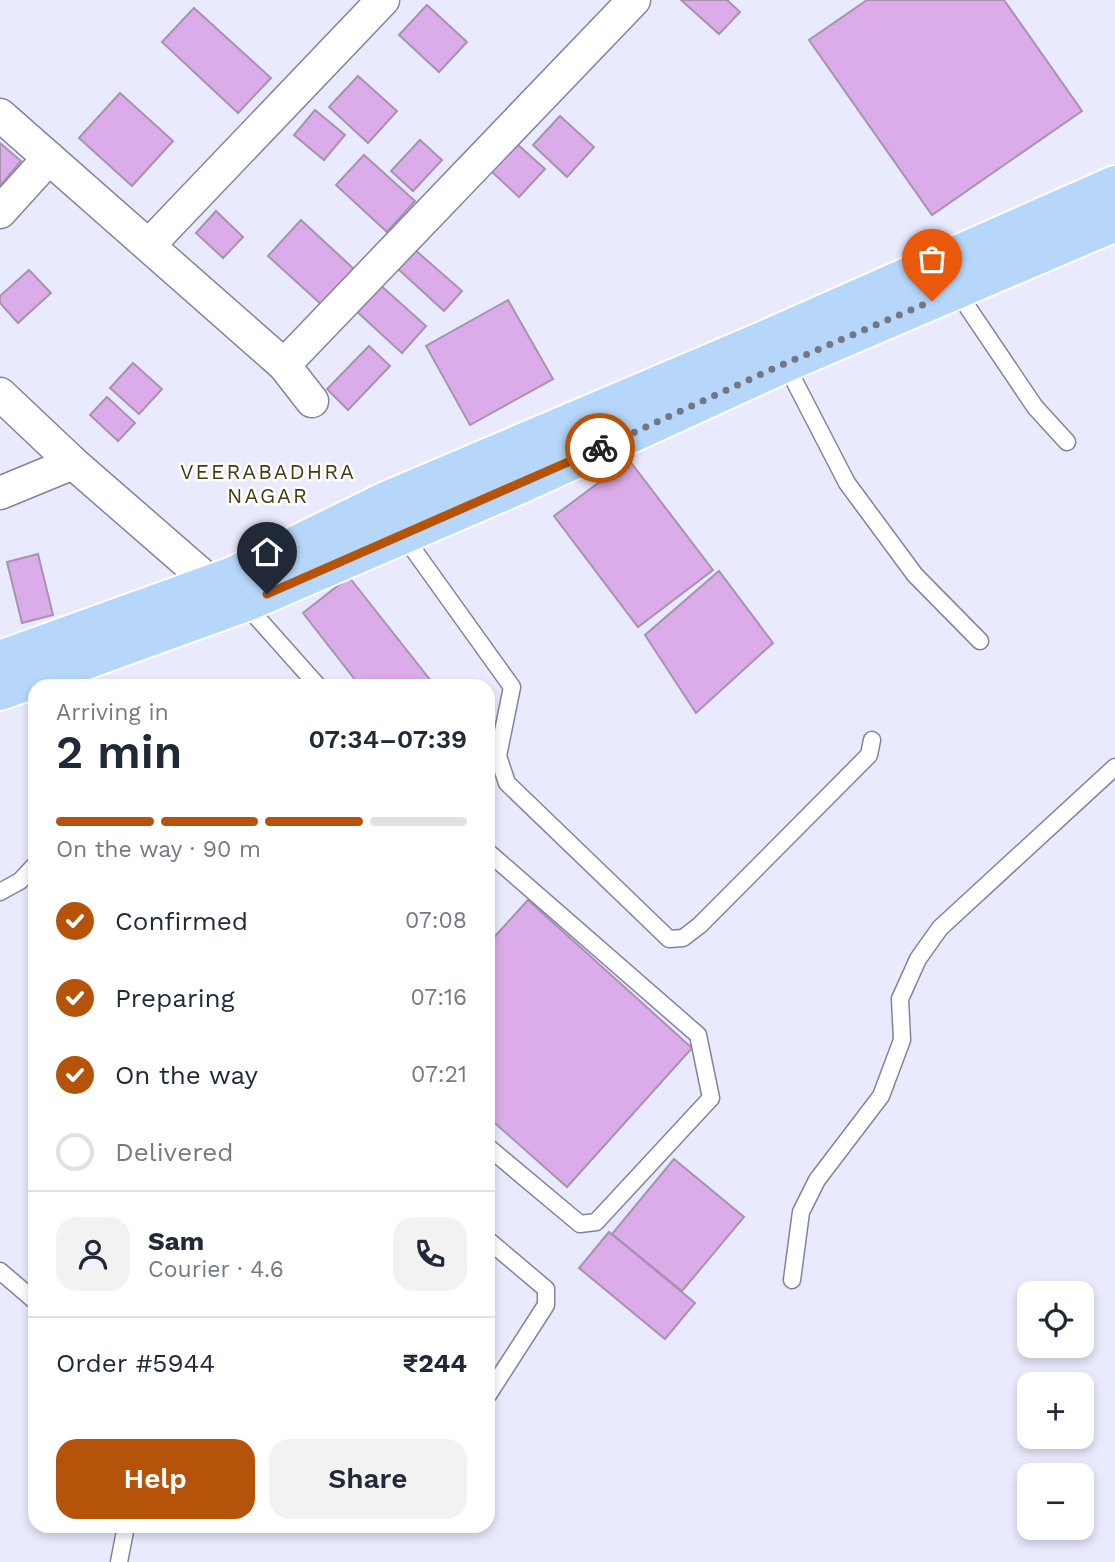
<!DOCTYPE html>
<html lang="en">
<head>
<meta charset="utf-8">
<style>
  :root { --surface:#fff; --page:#f2f2f3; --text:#1f2937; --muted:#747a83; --line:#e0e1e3; --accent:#b45309 }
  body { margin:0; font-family:"Work Sans",sans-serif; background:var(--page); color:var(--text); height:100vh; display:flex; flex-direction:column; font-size:26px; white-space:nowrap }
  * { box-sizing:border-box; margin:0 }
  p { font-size:23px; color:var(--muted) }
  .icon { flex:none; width:38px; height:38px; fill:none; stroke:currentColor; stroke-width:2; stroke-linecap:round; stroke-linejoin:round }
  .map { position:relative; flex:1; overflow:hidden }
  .drawer { position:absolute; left:28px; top:679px; width:467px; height:854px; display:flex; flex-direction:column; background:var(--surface); border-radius:21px; box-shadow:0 4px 10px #0003 }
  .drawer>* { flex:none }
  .controls { position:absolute; left:1017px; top:1281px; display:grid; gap:14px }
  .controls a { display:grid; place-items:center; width:77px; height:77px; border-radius:14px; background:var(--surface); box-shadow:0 4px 10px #0003; font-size:35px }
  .pin { position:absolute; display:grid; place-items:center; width:60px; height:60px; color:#fff; margin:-72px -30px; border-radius:50% 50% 50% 0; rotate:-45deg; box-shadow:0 0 7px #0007 }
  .pin .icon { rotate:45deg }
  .courier { position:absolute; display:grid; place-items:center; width:70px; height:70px; margin:-35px; border:5px solid #b45309; border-radius:50%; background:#fff; color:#222; box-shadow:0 2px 9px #0007 }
  .head em { font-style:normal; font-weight:600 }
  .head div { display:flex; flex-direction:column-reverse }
  .head { display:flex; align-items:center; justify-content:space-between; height:119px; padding:0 28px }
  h1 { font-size:46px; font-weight:600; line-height:52px }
  .bar { display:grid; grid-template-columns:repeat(4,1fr); gap:10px 7px; align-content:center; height:84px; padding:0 28px }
  .bar i { height:9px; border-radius:5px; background:var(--line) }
  .bar .selected { background:var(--accent) }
  .bar p { grid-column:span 4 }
  .line { display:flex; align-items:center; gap:18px; padding:0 28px; border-top:2px solid var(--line) }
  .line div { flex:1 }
  .round { display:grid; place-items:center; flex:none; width:74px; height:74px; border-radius:21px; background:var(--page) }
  ol { padding:0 28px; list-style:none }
  li { display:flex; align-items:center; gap:21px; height:77px }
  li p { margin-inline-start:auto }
  li .icon { padding:7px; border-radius:50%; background:var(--accent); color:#fff; stroke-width:4 }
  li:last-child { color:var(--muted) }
  li i { width:38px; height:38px; border:4px solid var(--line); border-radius:50% }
  .primary-button { display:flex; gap:14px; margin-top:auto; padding:14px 28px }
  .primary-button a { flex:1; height:80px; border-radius:21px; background:var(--accent); color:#fff; font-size:28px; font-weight:600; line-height:80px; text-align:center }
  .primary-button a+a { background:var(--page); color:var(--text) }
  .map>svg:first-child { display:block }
</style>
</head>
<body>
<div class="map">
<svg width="1115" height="1562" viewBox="0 0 1115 1562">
  <rect width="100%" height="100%" fill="#e9eafe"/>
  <g fill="#dbace9" stroke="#a793ae" stroke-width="2">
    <polygon points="681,0 727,0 740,12 719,34"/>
    <polygon points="867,0 1004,0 1082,111 932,215 809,40"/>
    <polygon points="427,5 467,42 439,72 399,35"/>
    <polygon points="194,8 271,78 238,113 162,42"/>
    <polygon points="358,76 397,111 368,143 329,107"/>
    <polygon points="120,93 173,141 132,186 79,138"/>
    <polygon points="315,110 345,135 324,160 294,135"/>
    <polygon points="560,116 594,147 567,177 533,145"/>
    <polygon points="420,140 442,160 413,191 391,171"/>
    <polygon points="0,143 21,161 0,186"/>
    <polygon points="516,143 545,169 519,197 491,171"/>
    <polygon points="364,155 415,201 387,232 336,185"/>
    <polygon points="216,211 243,237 223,258 196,233"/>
    <polygon points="301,220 355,270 322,305 268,256"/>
    <polygon points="414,249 462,291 444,311 397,268"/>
    <polygon points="29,270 51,293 18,323 0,303 0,296"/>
    <polygon points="378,283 426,326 402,353 354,309"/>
    <polygon points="508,300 553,379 470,425 426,346"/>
    <polygon points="369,346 390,366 348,410 327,389"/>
    <polygon points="133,363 162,389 139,414 110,388"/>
    <polygon points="107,397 135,423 118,441 90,415"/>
    <polygon points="629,460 713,570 638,627 554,516"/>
    <polygon points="38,554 53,615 22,623 7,562"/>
    <polygon points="719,571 773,643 696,713 645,635"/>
    <polygon points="349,577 435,686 360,686 303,613"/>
    <polygon points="528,900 692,1048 567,1187 488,1117 488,944"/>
    <polygon points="674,1159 744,1217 682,1291 612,1234"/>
    <polygon points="609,1232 695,1303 665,1339 579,1268"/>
  </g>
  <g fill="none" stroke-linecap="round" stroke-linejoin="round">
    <defs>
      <g id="service">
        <polyline points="956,290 1035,407 1067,442"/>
        <polyline points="785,363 847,483 915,575 980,641"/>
        <polyline points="403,535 512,687 498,756 507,783 669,939 683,938 700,925 869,755 872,740"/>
        <polyline points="245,604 318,686"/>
        <polyline points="488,852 698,1035 711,1098 596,1222 580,1224 488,1147"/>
        <polyline points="0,892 20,881 35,865"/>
        <polyline points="488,1240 546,1289 546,1305 488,1395"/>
        <polyline points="0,1271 35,1301"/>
        <polyline points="792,1280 801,1212 817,1180 881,1096 902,1040 900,999 918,959 940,928 1115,767"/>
        <polyline points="119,1562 126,1526"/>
      </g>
      <g id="minor">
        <polyline points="0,115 284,365 312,401"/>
        <polyline points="0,212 49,158"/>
        <polyline points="149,245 383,0"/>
        <polyline points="284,365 634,0"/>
        <polyline points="0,394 73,463 212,584 223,602"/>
        <polyline points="0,493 73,463"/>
      </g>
      <g id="primary">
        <polyline points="0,660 233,576 386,501 765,340 1115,185"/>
        <polyline points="0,691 244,603 523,483 785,363 1115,222"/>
      </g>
    </defs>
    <use href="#service" stroke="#8383a1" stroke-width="19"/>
    <use href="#minor" stroke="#8383a1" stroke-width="35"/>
    <use href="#primary" stroke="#fff" stroke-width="42"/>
    <use href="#service" stroke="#fff" stroke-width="16"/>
    <use href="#minor" stroke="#fff" stroke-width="32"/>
    <use href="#primary" stroke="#b6d7f9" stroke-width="38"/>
  </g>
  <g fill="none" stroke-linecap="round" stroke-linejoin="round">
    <polyline stroke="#757685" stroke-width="7" stroke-dasharray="0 12.6" points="600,448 777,367 932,301"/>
    <polyline stroke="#b45309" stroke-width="9" points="267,594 600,448"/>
  </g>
  <g text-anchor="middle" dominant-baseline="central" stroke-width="5" stroke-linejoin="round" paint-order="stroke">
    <g font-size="21" letter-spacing="2" fill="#463c12" stroke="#fff">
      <text x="268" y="471">VEERABADHRA<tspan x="268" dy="24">NAGAR</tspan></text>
    </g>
  </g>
</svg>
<div class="controls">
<a><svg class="icon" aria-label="locate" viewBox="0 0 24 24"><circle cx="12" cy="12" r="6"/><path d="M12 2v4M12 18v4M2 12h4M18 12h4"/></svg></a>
<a>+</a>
<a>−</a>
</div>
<div class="pin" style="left:932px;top:301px;background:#ea580c"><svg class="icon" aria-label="bag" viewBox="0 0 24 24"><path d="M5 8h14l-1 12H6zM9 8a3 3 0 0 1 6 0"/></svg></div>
<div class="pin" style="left:267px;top:594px;background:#1f2937"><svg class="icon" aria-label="home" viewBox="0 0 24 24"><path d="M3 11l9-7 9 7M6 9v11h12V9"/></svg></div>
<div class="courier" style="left:600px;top:448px"><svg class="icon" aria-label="bike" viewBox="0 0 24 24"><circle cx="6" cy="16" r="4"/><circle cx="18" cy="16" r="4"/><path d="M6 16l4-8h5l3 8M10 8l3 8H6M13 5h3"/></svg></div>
<section class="drawer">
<div class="head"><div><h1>2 min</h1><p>Arriving in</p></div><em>07:34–07:39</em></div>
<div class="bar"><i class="selected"></i><i class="selected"></i><i class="selected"></i><i></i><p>On the way · 90 m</p></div>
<ol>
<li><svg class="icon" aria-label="check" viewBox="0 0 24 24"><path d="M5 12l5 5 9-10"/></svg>Confirmed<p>07:08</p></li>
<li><svg class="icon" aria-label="check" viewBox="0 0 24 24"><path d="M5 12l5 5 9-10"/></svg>Preparing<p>07:16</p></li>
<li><svg class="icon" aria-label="check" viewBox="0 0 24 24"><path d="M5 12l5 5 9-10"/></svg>On the way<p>07:21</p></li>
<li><i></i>Delivered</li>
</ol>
<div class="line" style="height:126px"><a class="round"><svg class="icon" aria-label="person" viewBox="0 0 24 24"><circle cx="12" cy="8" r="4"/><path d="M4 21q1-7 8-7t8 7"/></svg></a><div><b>Sam</b><p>Courier · 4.6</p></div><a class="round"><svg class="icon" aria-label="phone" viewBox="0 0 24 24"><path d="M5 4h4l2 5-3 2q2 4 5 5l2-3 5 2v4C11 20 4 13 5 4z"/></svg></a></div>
<div class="line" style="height:91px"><div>Order #5944</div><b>₹244</b></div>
<div class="primary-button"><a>Help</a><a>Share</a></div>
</section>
</div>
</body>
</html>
